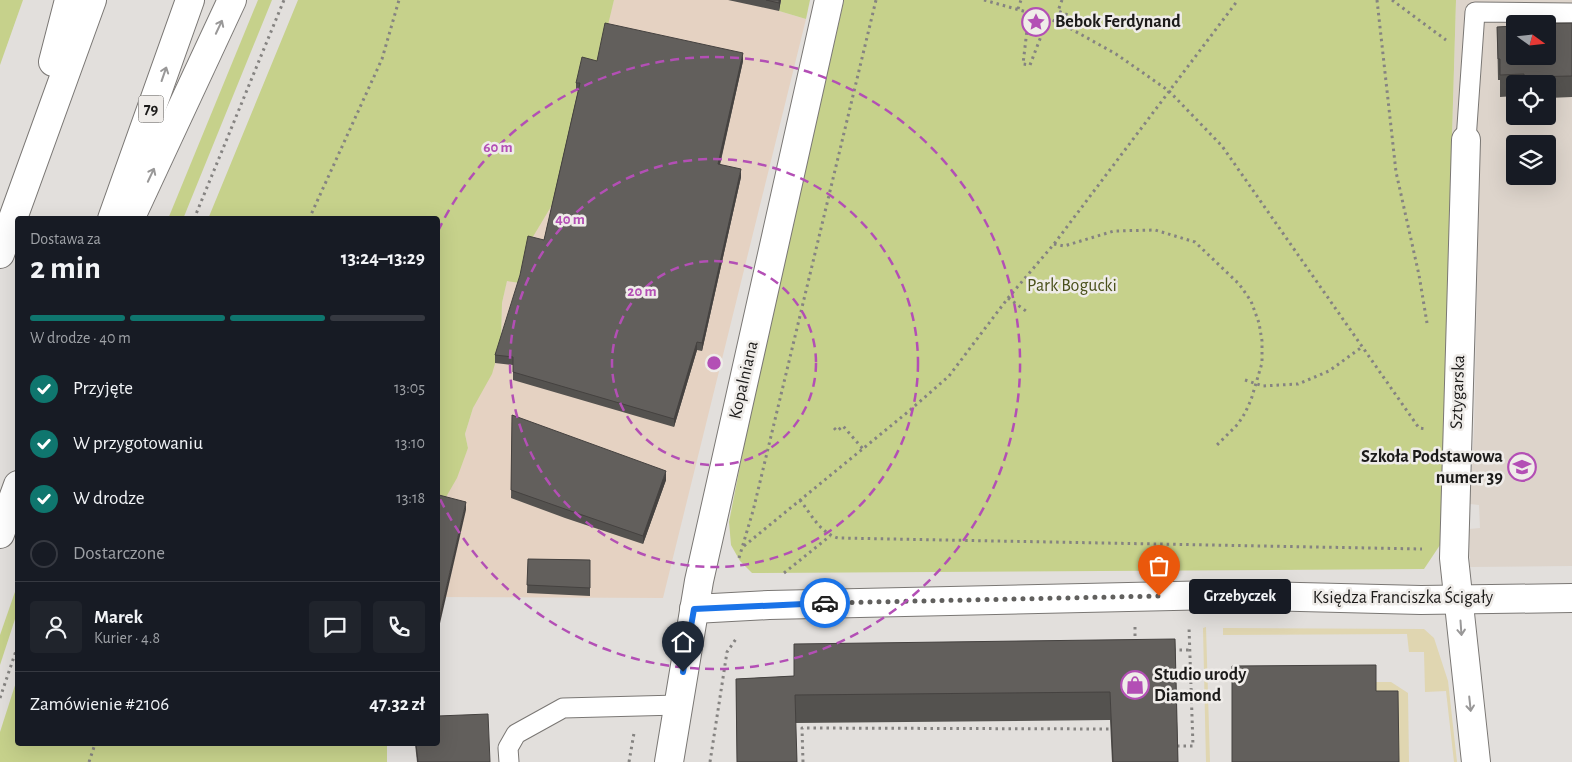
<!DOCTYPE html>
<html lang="pl">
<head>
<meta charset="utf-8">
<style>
  :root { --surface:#171b24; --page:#20242c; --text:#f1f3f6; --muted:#9ea1a6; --line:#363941; --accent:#0f766e }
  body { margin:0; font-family:"Alegreya Sans",sans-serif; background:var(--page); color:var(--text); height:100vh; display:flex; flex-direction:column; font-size:19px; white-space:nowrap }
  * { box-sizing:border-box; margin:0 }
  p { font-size:16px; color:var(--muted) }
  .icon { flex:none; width:28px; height:28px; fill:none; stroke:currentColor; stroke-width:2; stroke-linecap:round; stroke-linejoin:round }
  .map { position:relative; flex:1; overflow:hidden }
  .sheet { position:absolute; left:15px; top:216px; width:425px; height:530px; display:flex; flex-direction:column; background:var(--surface); border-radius:5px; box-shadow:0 5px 20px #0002 }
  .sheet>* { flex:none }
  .needle { width:32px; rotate:105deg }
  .controls { position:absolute; left:1506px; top:15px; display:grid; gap:10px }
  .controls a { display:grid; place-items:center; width:50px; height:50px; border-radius:5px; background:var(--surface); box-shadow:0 5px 20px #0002; font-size:25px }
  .pin { position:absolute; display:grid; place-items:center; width:42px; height:42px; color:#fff; margin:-51px -21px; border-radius:50% 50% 50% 0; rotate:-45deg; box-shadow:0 0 5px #0007 }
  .pin .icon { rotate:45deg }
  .courier { position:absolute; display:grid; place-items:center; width:50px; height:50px; margin:-25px; border:4px solid #1a73e8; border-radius:50%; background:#fff; color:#222; box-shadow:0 1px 6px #0007 }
  .bubble { position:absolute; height:35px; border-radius:5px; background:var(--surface); box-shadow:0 5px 20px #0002; font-size:16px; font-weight:700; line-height:35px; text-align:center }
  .overview em { font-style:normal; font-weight:700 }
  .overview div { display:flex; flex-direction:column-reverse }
  .overview { display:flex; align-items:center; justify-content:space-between; height:85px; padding:0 15px }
  h1 { font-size:32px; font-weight:700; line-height:38px }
  .bar { display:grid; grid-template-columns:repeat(4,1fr); gap:8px 5px; align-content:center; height:60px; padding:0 15px }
  .bar i { height:6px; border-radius:4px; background:var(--line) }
  .bar .selected { background:var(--accent) }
  .bar p { grid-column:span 4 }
  .line { display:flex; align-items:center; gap:12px; padding:0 15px; border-top:1px solid var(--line) }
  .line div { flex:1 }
  .round { display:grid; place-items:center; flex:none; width:52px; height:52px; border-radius:5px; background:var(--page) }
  ol { padding:0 15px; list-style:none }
  li { display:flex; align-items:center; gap:15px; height:55px }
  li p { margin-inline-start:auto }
  li .icon { padding:5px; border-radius:50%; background:var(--accent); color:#fff; stroke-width:4 }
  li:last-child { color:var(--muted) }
  li i { width:28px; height:28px; border:2px solid var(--line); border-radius:50% }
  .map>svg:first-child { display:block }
</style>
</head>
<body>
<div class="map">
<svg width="1572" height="762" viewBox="0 0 1572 762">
  <rect width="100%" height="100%" fill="#e2dfdc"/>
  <path fill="#ddd4cb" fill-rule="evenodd" d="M 1456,0 L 1572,0 L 1572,566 L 1470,567 L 1469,529 L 1480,528 L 1479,505 L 1470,504 L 1474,429 L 1480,141 L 1452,140 ZM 1515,24 L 1548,24 L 1548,56 L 1515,56 ZM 1515,84 L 1548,84 L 1548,116 L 1515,116 ZM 1515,144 L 1548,144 L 1548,176 L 1515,176 Z"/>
  <polygon fill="#e5d2c2" points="614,0 781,0 779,11 806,19 663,598 438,597 438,511 468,448 465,434 473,408 501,343 502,303 507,280 519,283 528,245 576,91 582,65 605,31"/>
  <g fill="#c6d18b">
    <polygon points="0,0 23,0 0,65"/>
    <polygon points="258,0 272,0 183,219 168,219"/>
    <polygon points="298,0 614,0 599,62 582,66 569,138 555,200 528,245 520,283 507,281 502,303 501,343 492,374 473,408 465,434 468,448 457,478 438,511 438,219 208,219"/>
    <polygon points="781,0 810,0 806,19 779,11"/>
    <polygon points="844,0 1456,0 1440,545 1424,569 752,573 740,561 731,545 729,522 751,410"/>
    <polygon points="17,586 17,613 0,665 0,635"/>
    <polygon points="17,679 18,744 387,744 387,762 0,762 0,732"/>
  </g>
  <g fill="#e0d6b1">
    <polygon points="1206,627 1210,762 1206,762 1203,628"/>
    <polygon points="1223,628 1424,629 1434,638 1448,681 1457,762 1454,762 1446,691 1425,692 1424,652 1409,652 1407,634 1223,635"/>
    <polygon points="1375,682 1391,682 1408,693 1409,762 1399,762 1376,718"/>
  </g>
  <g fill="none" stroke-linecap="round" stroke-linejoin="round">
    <defs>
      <g id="service">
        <polyline points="1466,140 1475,12 1572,13"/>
        <polyline points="509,762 508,748 516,734 563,708 678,705"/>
      </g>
      <g id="minor">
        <polyline points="1466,140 1454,558 1476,762"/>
        <polyline points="694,609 769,605 1218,595 1421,600 1572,598"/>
        <polyline points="669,762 699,581 829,0"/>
      </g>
      <g id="primary">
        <polyline points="53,62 69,0"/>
        <polyline points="112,219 190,0"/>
        <polyline points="130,219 232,0"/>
        <polyline points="0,254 92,0"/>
        <polyline points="0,534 18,485"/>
      </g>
    </defs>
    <use href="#service" stroke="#7a7774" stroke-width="21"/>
    <use href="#minor" stroke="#7a7774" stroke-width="30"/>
    <use href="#primary" stroke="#7a7774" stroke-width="30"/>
    <g stroke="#858381" stroke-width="3" stroke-dasharray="2.5 4" stroke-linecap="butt">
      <polyline points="984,0 1048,18 1064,25 1116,54 1169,91 1222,146 1419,428 1426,429"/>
      <polyline points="1062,0 1058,11 1068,15 1064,25"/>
      <polyline points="1377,0 1396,172 1419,275 1427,323"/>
      <polyline points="1392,0 1446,40"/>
      <polyline points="1018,9 1021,0"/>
      <polyline points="1029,13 1023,64 1030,65 1048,18"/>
      <polyline points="194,219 284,0"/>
      <polyline points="309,219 382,59 399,0"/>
      <polyline points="1054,244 1064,246 1114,231 1155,230 1195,242 1239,284 1251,301 1259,323 1262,341 1262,363 1251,400 1245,413 1238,424 1215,447"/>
      <polyline points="1008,298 1026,311"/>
      <polyline points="1245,380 1263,386 1298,384 1329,371 1362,347"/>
      <polyline points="834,428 837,431 843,426 863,449"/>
      <path d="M 800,500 C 811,514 820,533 838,538 L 1422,549"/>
      <polyline points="744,546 909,411 949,376 1008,298 1054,244 1238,0"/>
      <polyline points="739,558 753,511 876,0"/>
      <polyline points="784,573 830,536"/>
      <polyline points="1135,627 1135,643"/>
      <polyline points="1173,650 1190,650"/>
      <polyline points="0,698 18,645"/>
      <polyline points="1177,746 1193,746 1189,627"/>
      <polyline points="89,762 95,744"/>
      <polyline points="629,762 634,733"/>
      <polyline points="710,762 727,652 736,639"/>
      <polyline points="803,762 802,728 1111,729"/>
    </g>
    <use href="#service" stroke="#fff" stroke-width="19"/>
    <use href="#minor" stroke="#fff" stroke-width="28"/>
    <use href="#primary" stroke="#fff" stroke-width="28"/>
  </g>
  <g fill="#54524f">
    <polygon points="728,0 781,0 779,11"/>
    <polygon points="1572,23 1572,97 1548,98 1548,84 1515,84 1515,96 1500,97 1500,80 1498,80 1497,27"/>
    <polygon points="597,61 743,61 720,165 741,177 702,351 697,350 674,427 513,380 513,365 495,363 495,355 544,240 578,91 576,91 576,83"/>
    <polygon points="512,415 666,480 643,544 565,518 511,498"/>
    <polygon points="528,559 590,560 590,596 527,593"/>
    <polygon points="1175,639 1178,762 1112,762 1110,720 795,723 797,762 737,762 736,679 794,676"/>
    <polygon points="415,744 438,744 490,762 417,762"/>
  </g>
  <g fill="#454240">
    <polygon points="779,0 781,0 779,11"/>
    <polygon points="743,53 743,61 718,172 718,164"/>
    <polygon points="741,169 741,177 702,351 702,343"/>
    <polygon points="697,342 697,350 674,427 674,419"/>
    <polygon points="666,471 666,480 643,544 643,536"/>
    <polygon points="466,502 466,510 438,632 438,624"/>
  </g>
  <g fill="#625f5c" stroke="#454240">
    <polygon points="766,0 779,0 779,3"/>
    <polygon points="605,23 743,53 718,164 741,169 702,343 697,342 674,419 513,372 513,357 495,355 520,275 528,236 544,240 580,83 576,83 582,57 597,61"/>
    <polygon points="1572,23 1572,76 1524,77 1524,74 1500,75 1500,59 1498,59 1497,27 1515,26 1515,56 1548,56 1548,24 1530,24"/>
    <polygon points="512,415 666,471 643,536 565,509 511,490"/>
    <polygon points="439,495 466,502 438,624 438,503"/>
    <polygon points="528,559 590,560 590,588 527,585"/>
    <polygon points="1175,639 1178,762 1113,762 1110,692 795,695 797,762 737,762 736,679 794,676 794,644"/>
    <polygon points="1376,665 1376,691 1398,691 1399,762 1232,762 1232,666"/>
    <polygon points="488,714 490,762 418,762 416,744 438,744 438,716"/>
  </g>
  <defs><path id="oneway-shaft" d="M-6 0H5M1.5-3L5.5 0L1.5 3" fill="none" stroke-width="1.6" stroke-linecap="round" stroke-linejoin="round" transform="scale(1.25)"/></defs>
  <g stroke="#999898">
    <use href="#oneway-shaft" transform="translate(219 27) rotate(-65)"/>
    <use href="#oneway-shaft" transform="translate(164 74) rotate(-71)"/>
    <use href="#oneway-shaft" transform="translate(151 175) rotate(-65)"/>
    <use href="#oneway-shaft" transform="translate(1461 628) rotate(86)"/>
    <use href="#oneway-shaft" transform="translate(1470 704) rotate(84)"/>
  </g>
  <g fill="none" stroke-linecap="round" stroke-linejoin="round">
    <polyline stroke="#61605e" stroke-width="5" stroke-dasharray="0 9" points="825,603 1159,596"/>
    <polyline stroke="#1a73e8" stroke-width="6" points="683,672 694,609 825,603"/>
  </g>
  <g fill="none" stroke="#b34fb5" stroke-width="2.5" stroke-dasharray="9 6">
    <circle cx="714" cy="363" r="102"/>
    <circle cx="714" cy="363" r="204"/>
    <path d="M438 231A306 306 0 1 1 438 495"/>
  </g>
  <defs>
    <symbol id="sight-ring" viewBox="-11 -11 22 22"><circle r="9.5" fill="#efece9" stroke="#b34fb5" stroke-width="1.5"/><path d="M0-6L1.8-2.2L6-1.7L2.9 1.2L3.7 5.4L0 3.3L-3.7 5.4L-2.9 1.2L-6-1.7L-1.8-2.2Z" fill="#b34fb5"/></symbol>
    <symbol id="school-ring" viewBox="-11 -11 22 22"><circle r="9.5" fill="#efece9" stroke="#b34fb5" stroke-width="1.5"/><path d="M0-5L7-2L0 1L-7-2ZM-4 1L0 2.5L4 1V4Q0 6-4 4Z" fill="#b34fb5"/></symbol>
    <symbol id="shop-ring" viewBox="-11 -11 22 22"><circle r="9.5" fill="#efece9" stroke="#b34fb5" stroke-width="1.5"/><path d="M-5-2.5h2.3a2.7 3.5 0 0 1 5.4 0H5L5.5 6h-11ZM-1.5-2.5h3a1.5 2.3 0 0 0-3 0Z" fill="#b34fb5"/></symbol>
  </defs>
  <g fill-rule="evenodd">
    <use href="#sight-ring" x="1020" y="6" width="32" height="32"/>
    <use href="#school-ring" x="1506" y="451" width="32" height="32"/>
    <use href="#shop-ring" x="1119" y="669" width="32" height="32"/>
  </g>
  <g text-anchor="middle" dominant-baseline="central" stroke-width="5" stroke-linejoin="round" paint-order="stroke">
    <rect fill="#efece9" stroke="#5b5a58" stroke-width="1" x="138.5" y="95.5" width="25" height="27" rx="4"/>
    <g font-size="16" font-weight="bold" fill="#1c1b1a">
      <text x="151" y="109">79</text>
    </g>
    <g font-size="18" font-weight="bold" fill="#1c1b1a" stroke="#efece9" text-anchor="start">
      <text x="1055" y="22">Bebok Ferdynand</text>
      <text x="1503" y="457" text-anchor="end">Szkoła Podstawowa<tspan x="1503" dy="21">numer 39</tspan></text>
      <text x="1154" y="675">Studio urody<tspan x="1154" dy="21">Diamond</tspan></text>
    </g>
    <g font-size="18" fill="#4a511b" stroke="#efece9">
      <text x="1072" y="286">Park Bogucki</text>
    </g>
    <g font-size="18" fill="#1c1b1a" stroke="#efece9">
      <text transform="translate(744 380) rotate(-77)">Kopalniana</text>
      <text transform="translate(1458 392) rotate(-88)">Sztygarska</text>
      <text x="1403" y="598">Księdza Franciszka Ścigały</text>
    </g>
  </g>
  <circle cx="714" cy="363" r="8" fill="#b34fb5" stroke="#efece9" stroke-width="2.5"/>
  <g font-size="15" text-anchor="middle" font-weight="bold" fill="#b34fb5" stroke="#efece9" stroke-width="5" stroke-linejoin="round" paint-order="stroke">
    <text x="498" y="152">60 m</text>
    <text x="570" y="224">40 m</text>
    <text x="642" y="296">20 m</text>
  </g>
</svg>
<div class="controls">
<a><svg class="needle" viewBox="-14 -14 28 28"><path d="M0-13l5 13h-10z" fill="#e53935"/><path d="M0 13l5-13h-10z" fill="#9ea1a6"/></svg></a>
<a><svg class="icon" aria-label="locate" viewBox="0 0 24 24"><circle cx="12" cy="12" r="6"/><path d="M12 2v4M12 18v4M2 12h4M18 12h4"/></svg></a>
<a><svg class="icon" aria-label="layers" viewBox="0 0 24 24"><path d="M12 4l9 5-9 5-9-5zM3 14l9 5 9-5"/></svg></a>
</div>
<div class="pin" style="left:1159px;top:596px;background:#ea580c"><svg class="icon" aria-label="bag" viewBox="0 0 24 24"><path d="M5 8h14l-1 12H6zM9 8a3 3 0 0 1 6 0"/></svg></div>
<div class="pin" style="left:683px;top:672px;background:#1f2937"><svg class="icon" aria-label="home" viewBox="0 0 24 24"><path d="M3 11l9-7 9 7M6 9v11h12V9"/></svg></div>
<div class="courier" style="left:825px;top:603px"><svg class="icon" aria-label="car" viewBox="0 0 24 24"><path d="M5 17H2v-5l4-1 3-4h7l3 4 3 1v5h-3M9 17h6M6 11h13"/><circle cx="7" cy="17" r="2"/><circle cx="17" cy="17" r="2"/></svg></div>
<div class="bubble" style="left:1189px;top:579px;width:102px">Grzebyczek</div>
<section class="sheet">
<div class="overview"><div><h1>2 min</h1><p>Dostawa za</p></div><em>13:24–13:29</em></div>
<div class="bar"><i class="selected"></i><i class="selected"></i><i class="selected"></i><i></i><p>W drodze · 40 m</p></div>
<ol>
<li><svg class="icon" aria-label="check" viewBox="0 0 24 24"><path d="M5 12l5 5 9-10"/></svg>Przyjęte<p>13:05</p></li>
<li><svg class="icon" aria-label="check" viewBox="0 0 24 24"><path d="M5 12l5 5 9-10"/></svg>W przygotowaniu<p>13:10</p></li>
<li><svg class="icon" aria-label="check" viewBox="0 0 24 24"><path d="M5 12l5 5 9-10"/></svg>W drodze<p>13:18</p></li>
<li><i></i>Dostarczone</li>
</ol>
<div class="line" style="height:90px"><a class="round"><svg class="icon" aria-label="person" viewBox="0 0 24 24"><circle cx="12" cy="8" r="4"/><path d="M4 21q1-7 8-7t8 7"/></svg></a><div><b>Marek</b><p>Kurier · 4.8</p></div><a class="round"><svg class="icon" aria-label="chat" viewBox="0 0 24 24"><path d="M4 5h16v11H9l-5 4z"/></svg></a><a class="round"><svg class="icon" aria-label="phone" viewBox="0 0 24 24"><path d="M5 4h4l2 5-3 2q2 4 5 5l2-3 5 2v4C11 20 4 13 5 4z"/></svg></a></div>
<div class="line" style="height:65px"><div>Zamówienie #2106</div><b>47.32 zł</b></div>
</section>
</div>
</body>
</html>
